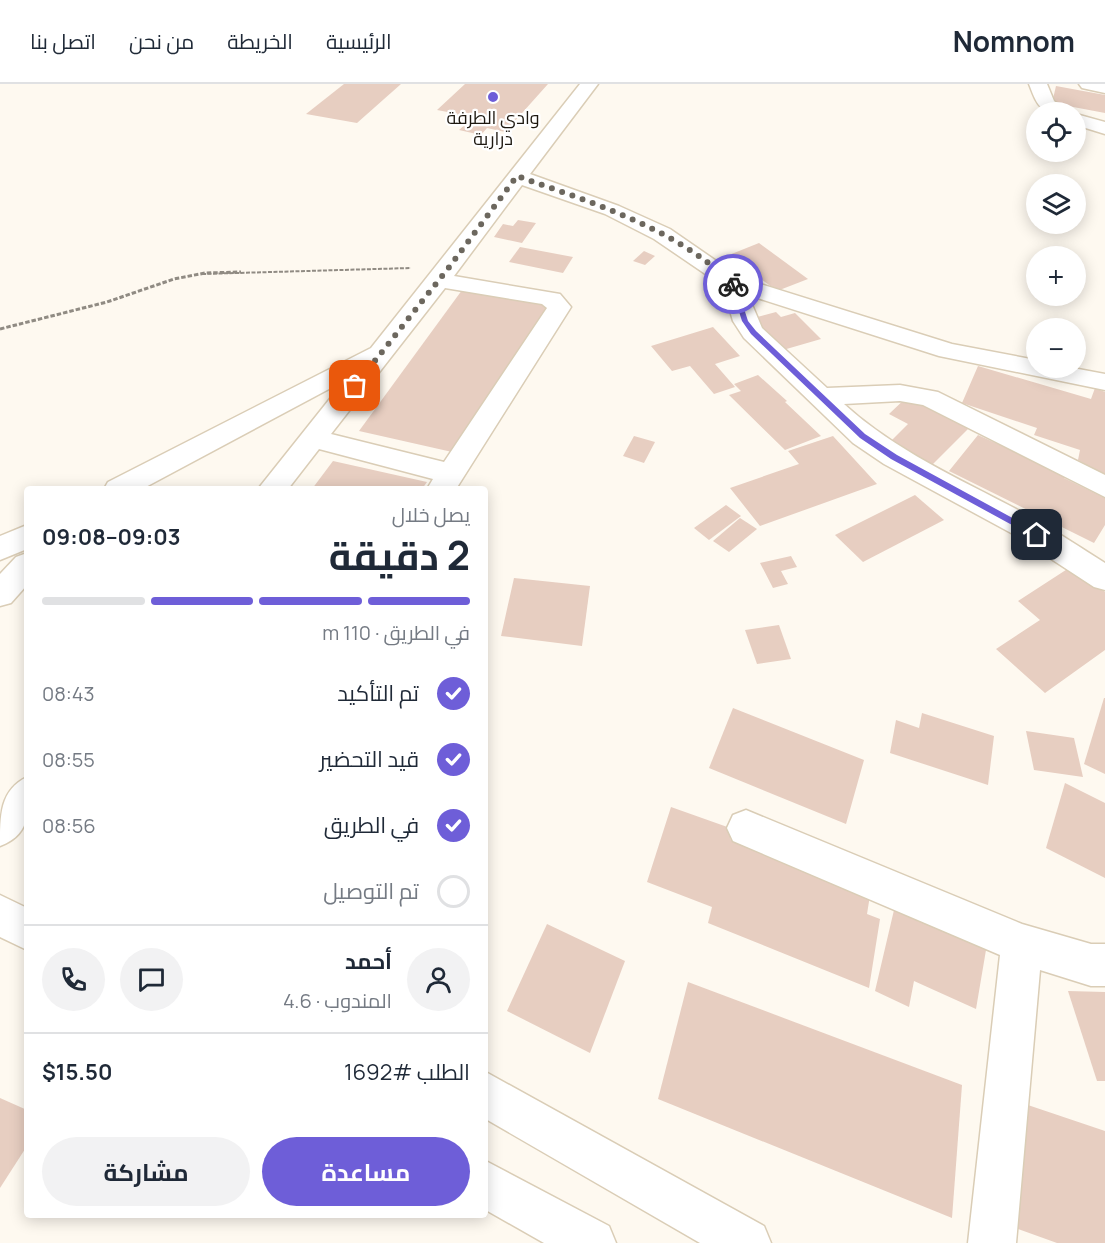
<!DOCTYPE html>
<html lang="ar">
<head>
<meta charset="utf-8">
<style>
  :root { --surface:#fff; --page:#f2f2f3; --text:#1f2937; --muted:#747a83; --line:#e0e1e3; --accent:#6e5ed8 }
  body { margin:0; font-family:Manrope,Cairo,sans-serif; background:var(--page); color:var(--text); direction:rtl; height:100vh; display:flex; flex-direction:column; font-size:22px; white-space:nowrap }
  * { box-sizing:border-box; margin:0 }
  p { font-size:20px; color:var(--muted) }
  .icon { flex:none; width:33px; height:33px; fill:none; stroke:currentColor; stroke-width:2; stroke-linecap:round; stroke-linejoin:round }
  .map { position:relative; flex:1; overflow:hidden; direction:ltr }
  .details { position:absolute; left:24px; top:402px; width:464px; height:732px; display:flex; flex-direction:column; background:var(--surface); border-radius:6px; box-shadow:0 3px 15px #0003; direction:rtl }
  .details>* { flex:none }
  .controls { position:absolute; left:1026px; top:18px; display:grid; gap:12px }
  .controls a { display:grid; place-items:center; width:60px; height:60px; border-radius:50%; background:var(--surface); box-shadow:0 3px 15px #0003; font-size:30px }
  .pin { position:absolute; display:grid; place-items:center; width:51px; height:51px; color:#fff; margin:-26px; border-radius:12px; box-shadow:0 3px 9px #0006 }
  .courier { position:absolute; display:grid; place-items:center; width:60px; height:60px; margin:-30px; border:4px solid #6e5ed8; border-radius:50%; background:#fff; color:#222; box-shadow:0 2px 8px #0007 }
  .overview em { font-style:normal; font-weight:700 }
  .overview div { display:flex; flex-direction:column-reverse }
  .overview { display:flex; align-items:center; justify-content:space-between; height:102px; padding:0 18px }
  h1 { font-size:39px; font-weight:700; line-height:45px }
  .bar { display:grid; grid-template-columns:repeat(4,1fr); gap:9px 6px; align-content:center; height:72px; padding:0 18px }
  .bar i { height:8px; border-radius:4px; background:var(--line) }
  .bar .current { background:var(--accent) }
  .bar p { grid-column:span 4 }
  .line { display:flex; align-items:center; gap:15px; padding:0 18px; border-top:2px solid var(--line) }
  .line div { flex:1 }
  .round { display:grid; place-items:center; flex:none; width:63px; height:63px; border-radius:32px; background:var(--page) }
  ol { padding:0 18px; list-style:none }
  li { display:flex; align-items:center; gap:18px; height:66px }
  li p { margin-inline-start:auto }
  li .icon { padding:6px; border-radius:50%; background:var(--accent); color:#fff; stroke-width:4 }
  li:last-child { color:var(--muted) }
  li i { width:33px; height:33px; border:3px solid var(--line); border-radius:50% }
  .button { display:flex; gap:12px; margin-top:auto; padding:12px 18px }
  .button a { flex:1; height:69px; border-radius:36px; background:var(--accent); color:#fff; font-size:24px; font-weight:700; line-height:69px; text-align:center }
  .button a+a { background:var(--page); color:var(--text) }
  header { display:flex; align-items:center; gap:36px; box-sizing:border-box; height:84px; padding:0 30px; background:var(--surface); border-bottom:2px solid var(--line) }
  header strong { font-size:28px }
  nav { display:flex; gap:33px; margin-inline-start:auto; font-size:21px }
  .map>svg:first-child { display:block }
</style>
</head>
<body>
<header>
<strong>Nomnom</strong>
<nav><a>الرئيسية</a><a>الخريطة</a><a>من نحن</a><a>اتصل بنا</a></nav>
</header>
<div class="map">
<svg width="1105" height="1159" viewBox="0 0 1105 1159">
  <rect width="100%" height="100%" fill="#fef9f0"/>
  <g fill="#e7cec1">
    <polygon points="344,0 401,0 357,39 306,30"/>
    <polygon points="465,0 548,0 505,48 487,44 481,51 459,46 467,39 452,35 458,30 437,26"/>
    <polygon points="1056,2 1105,11 1105,29 1052,19"/>
    <polygon points="518,136 536,139 522,159 494,153 503,140 513,142"/>
    <polygon points="759,159 808,195 777,207 729,171"/>
    <polygon points="520,163 573,173 563,189 509,178"/>
    <polygon points="644,167 655,172 645,181 633,177"/>
    <polygon points="465,202 551,219 461,370 359,347"/>
    <polygon points="776,228 781,233 795,229 821,255 783,266 753,234"/>
    <polygon points="713,243 740,272 715,280 735,303 714,310 690,282 672,287 651,262"/>
    <polygon points="978,282 1091,315 1095,304 1105,308 1105,391 1078,376 1080,366 1034,351 1037,344 962,319"/>
    <polygon points="758,291 787,317 785,318 821,352 785,366 729,311 741,307 734,300"/>
    <polygon points="908,312 969,344 930,383 888,360 908,340 889,330"/>
    <polygon points="978,351 1066,391 1064,394 1105,414 1105,441 1094,459 949,387"/>
    <polygon points="634,352 655,358 644,379 623,372"/>
    <polygon points="833,352 877,400 760,442 730,404 799,380 788,367"/>
    <polygon points="333,377 427,398 422,405 312,405"/>
    <polygon points="915,411 944,436 863,478 835,451"/>
    <polygon points="726,421 741,432 709,456 694,444"/>
    <polygon points="740,434 757,445 729,468 713,457"/>
    <polygon points="791,472 797,483 781,487 788,500 773,504 760,479"/>
    <polygon points="1072,482 1105,508 1105,566 1045,609 996,565 1040,536 1018,517"/>
    <polygon points="514,494 590,502 582,562 501,552"/>
    <polygon points="779,541 791,575 757,580 745,546"/>
    <polygon points="1104,614 1105,614 1105,690 1084,680"/>
    <polygon points="733,624 864,676 846,740 709,684"/>
    <polygon points="922,629 994,652 988,701 890,669 896,636 919,644"/>
    <polygon points="1026,647 1074,654 1083,693 1034,686"/>
    <polygon points="1065,699 1105,719 1105,794 1046,764"/>
    <polygon points="671,723 733,745 730,755 871,805 867,830 880,835 869,904 708,839 712,823 647,798"/>
    <polygon points="894,826 986,866 976,925 914,897 909,923 875,907"/>
    <polygon points="547,840 625,877 590,969 507,927"/>
    <polygon points="688,898 962,1001 952,1134 658,1015"/>
    <polygon points="1068,907 1105,908 1105,997 1097,997"/>
    <polygon points="0,1014 27,1026 27,1062 0,1104"/>
    <polygon points="1016,1017 1105,1047 1105,1159 1057,1159 1015,1144"/>
  </g>
  <g fill="none" stroke-linecap="round" stroke-linejoin="round">
    <defs>
      <g id="minor">
        <path d="M 580,0 L 598,0 L 530,90 L 619,122 L 670,145 L 741,194 L 952,260 L 1036,276 L 1036,284 L 1073,284 L 1105,290 L 1105,306 L 939,272 L 748,211 L 762,244 L 827,304 L 900,301 L 938,308 L 1105,391 L 1105,413 L 923,321 L 900,317 L 844,320 C 899,370 967,398 1031,433 C 1056,447 1081,464 1105,479 L 1105,506 L 1094,503 L 1013,450 L 884,380 L 853,359 L 744,254 L 733,237 L 723,202 L 654,155 L 605,130 L 522,101 L 454,192 L 560,210 L 571,223 L 456,405 L 427,405 L 433,395 L 319,365 L 288,405 L 258,405 L 344,297 L 142,405 L 104,405 L 108,398 L 371,264 ZM 445,204 L 542,220 L 547,224 L 444,378 L 331,350 Z"/>
        <path d="M 1029,0 L 1047,0 L 1054,17 L 1068,28 C 1040,28 1039,26 1029,0 Z"/>
        <polygon points="1079,0 1105,0 1105,9 1082,4"/>
        <polygon points="1076,30 1105,38 1105,50 1076,41"/>
        <polygon points="27,441 27,465 0,476 0,452"/>
        <polygon points="27,469 27,501 11,519 0,522 0,490 16,473"/>
        <path d="M 27,693 C 27,724 34,749 0,762 C 0,731 0,706 27,693 Z"/>
        <polygon points="746,726 1022,840 1091,860 1105,860 1105,902 1091,902 1040,886 1016,1159 968,1159 1000,871 733,757 727,744 733,731"/>
        <polygon points="0,811 27,824 27,866 0,853"/>
        <polygon points="484,987 764,1142 771,1159 700,1159 484,1034"/>
        <polygon points="484,1076 609,1142 616,1159 544,1159 484,1125"/>
      </g>
    </defs>
    <use href="#minor" stroke="#dacdb6" stroke-width="3"/>
    <polyline stroke="#908b83" stroke-width="2" stroke-dasharray="4 1.5" stroke-linecap="butt" points="202,190 411,184"/>
    <polyline stroke="#908b83" stroke-width="3" stroke-dasharray="4.5 2" stroke-linecap="butt" points="0,245 107,218 174,195 205,189 241,188"/>
    <use href="#minor" fill="#fff" fill-rule="evenodd"/>
  </g>
  <polygon fill="#6e5ed8" points="733,198 736,200 748,237 756,247 865,350 897,371 1040,449 1040,453 1034,453 891,375 860,354 751,250 742,237 730,200"/>
  <g fill="none" stroke-linecap="round" stroke-linejoin="round">
    <path stroke="#6c675e" stroke-width="6" stroke-dasharray="0 10.8" d="M 355,302 L 450,182 L 517,92 C 592,119 674,143 733,200"/>
  </g>
  <circle fill="#6e5ed8" stroke="#fff" stroke-width="2" cx="493" cy="13" r="6"/>
  <g text-anchor="middle" dominant-baseline="central" stroke-width="4.5" stroke-linejoin="round" paint-order="stroke">
    <g font-size="18" fill="#1d1810" stroke="#fff">
      <text x="493" y="33">وادي الطرفة<tspan x="493" dy="21">درارية</tspan></text>
    </g>
  </g>
</svg>
<div class="controls">
<a><svg class="icon" aria-label="locate" viewBox="0 0 24 24"><circle cx="12" cy="12" r="6"/><path d="M12 2v4M12 18v4M2 12h4M18 12h4"/></svg></a>
<a><svg class="icon" aria-label="layers" viewBox="0 0 24 24"><path d="M12 4l9 5-9 5-9-5zM3 14l9 5 9-5"/></svg></a>
<a>+</a>
<a>−</a>
</div>
<div class="pin" style="left:355px;top:302px;background:#ea580c"><svg class="icon" aria-label="bag" viewBox="0 0 24 24"><path d="M5 8h14l-1 12H6zM9 8a3 3 0 0 1 6 0"/></svg></div>
<div class="pin" style="left:1037px;top:451px;background:#1f2937"><svg class="icon" aria-label="home" viewBox="0 0 24 24"><path d="M3 11l9-7 9 7M6 9v11h12V9"/></svg></div>
<div class="courier" style="left:733px;top:200px"><svg class="icon" aria-label="bike" viewBox="0 0 24 24"><circle cx="6" cy="16" r="4"/><circle cx="18" cy="16" r="4"/><path d="M6 16l4-8h5l3 8M10 8l3 8H6M13 5h3"/></svg></div>
<section class="details">
<div class="overview"><div><h1>2 دقيقة</h1><p>يصل خلال</p></div><em>09:03–09:08</em></div>
<div class="bar"><i class="current"></i><i class="current"></i><i class="current"></i><i></i><p>في الطريق · 110 m</p></div>
<ol>
<li><svg class="icon" aria-label="check" viewBox="0 0 24 24"><path d="M5 12l5 5 9-10"/></svg>تم التأكيد<p>08:43</p></li>
<li><svg class="icon" aria-label="check" viewBox="0 0 24 24"><path d="M5 12l5 5 9-10"/></svg>قيد التحضير<p>08:55</p></li>
<li><svg class="icon" aria-label="check" viewBox="0 0 24 24"><path d="M5 12l5 5 9-10"/></svg>في الطريق<p>08:56</p></li>
<li><i></i>تم التوصيل</li>
</ol>
<div class="line" style="height:108px"><a class="round"><svg class="icon" aria-label="person" viewBox="0 0 24 24"><circle cx="12" cy="8" r="4"/><path d="M4 21q1-7 8-7t8 7"/></svg></a><div><b>أحمد</b><p>المندوب · 4.6</p></div><a class="round"><svg class="icon" aria-label="chat" viewBox="0 0 24 24"><path d="M4 5h16v11H9l-5 4z"/></svg></a><a class="round"><svg class="icon" aria-label="phone" viewBox="0 0 24 24"><path d="M5 4h4l2 5-3 2q2 4 5 5l2-3 5 2v4C11 20 4 13 5 4z"/></svg></a></div>
<div class="line" style="height:78px"><div>الطلب #1692</div><b>$15.50</b></div>
<div class="button"><a>مساعدة</a><a>مشاركة</a></div>
</section>
</div>
</body>
</html>
